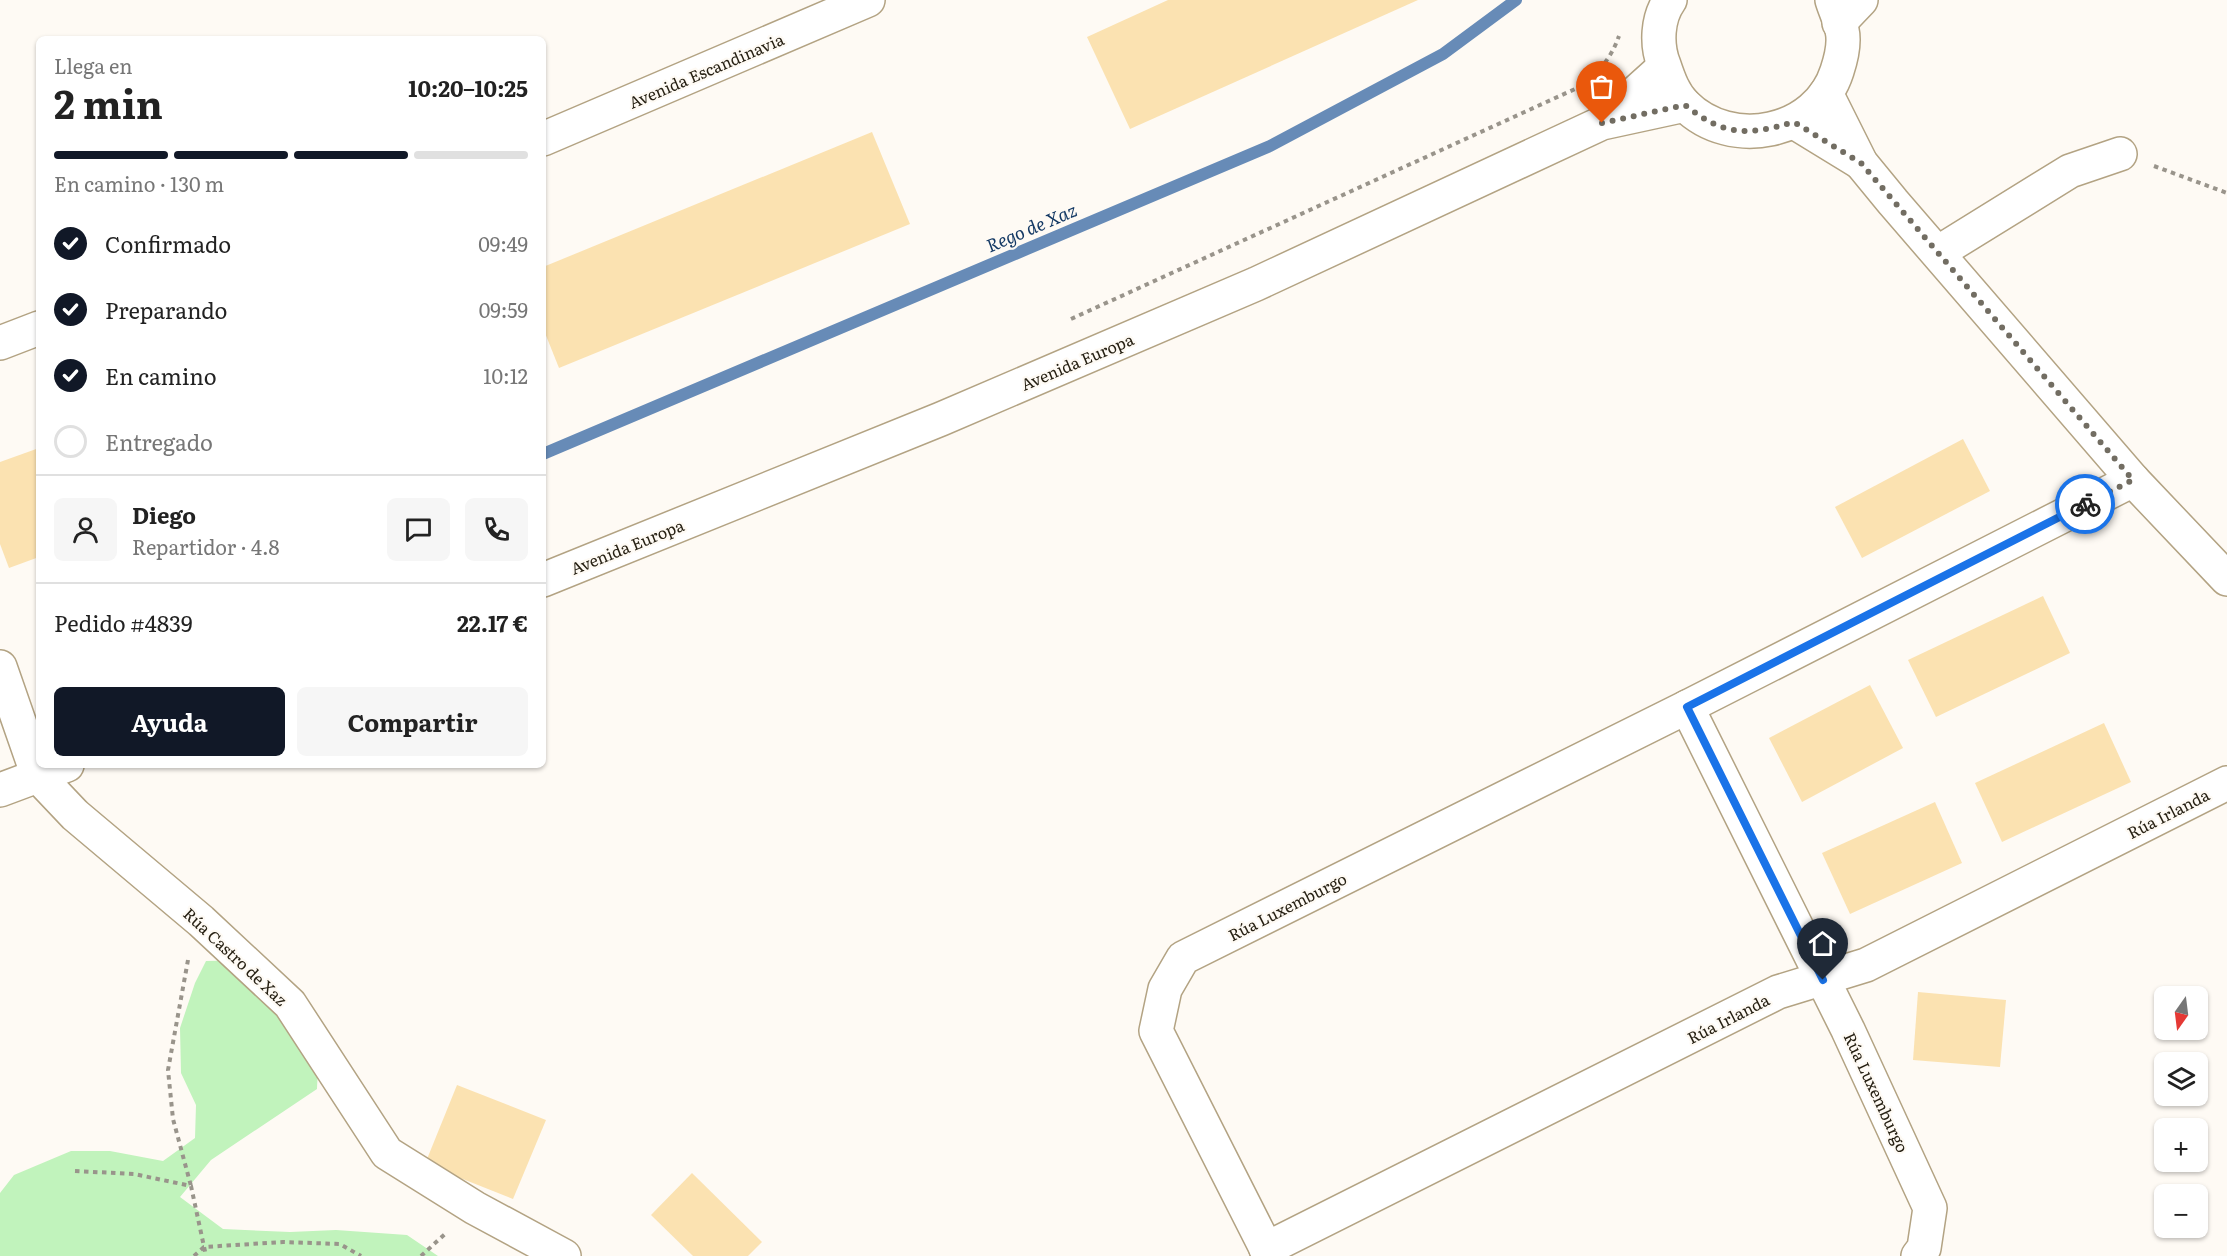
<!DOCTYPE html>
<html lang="es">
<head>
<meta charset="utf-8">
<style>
  :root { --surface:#fff; --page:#f6f6f6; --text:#222; --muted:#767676; --line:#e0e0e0; --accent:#111827 }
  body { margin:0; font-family:Literata,serif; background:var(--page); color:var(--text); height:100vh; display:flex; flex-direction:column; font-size:22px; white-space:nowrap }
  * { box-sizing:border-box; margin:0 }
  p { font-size:20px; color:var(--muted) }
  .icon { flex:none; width:33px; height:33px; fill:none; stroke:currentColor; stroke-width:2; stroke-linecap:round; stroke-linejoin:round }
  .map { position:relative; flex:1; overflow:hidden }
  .side { position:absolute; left:36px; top:36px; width:510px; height:732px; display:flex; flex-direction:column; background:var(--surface); border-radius:9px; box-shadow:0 2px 4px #0004 }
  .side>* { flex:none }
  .needle { width:39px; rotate:194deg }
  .buttons { position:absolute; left:2154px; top:986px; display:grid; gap:12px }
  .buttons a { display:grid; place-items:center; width:54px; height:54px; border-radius:9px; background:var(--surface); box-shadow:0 2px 4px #0004; font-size:30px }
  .pin { position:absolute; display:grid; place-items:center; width:51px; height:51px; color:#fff; margin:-62px -26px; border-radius:50% 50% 50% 0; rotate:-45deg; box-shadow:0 0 6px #0007 }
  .pin .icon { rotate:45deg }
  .courier { position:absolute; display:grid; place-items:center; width:60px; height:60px; margin:-30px; border:4px solid #1a73e8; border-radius:50%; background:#fff; color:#222; box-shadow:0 2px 8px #0007 }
  .headline em { font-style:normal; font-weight:700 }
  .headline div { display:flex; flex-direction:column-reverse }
  .headline { display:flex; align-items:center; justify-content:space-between; height:102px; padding:0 18px }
  h1 { font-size:39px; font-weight:700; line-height:45px }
  .bar { display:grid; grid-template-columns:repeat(4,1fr); gap:9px 6px; align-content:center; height:72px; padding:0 18px }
  .bar i { height:8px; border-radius:4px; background:var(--line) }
  .bar .current { background:var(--accent) }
  .bar p { grid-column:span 4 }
  .line { display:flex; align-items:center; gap:15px; padding:0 18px; border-top:2px solid var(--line) }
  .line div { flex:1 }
  .round { display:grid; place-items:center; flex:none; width:63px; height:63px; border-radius:9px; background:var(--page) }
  ol { padding:0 18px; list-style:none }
  li { display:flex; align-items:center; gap:18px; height:66px }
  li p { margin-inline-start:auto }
  li .icon { padding:6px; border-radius:50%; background:var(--accent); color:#fff; stroke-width:4 }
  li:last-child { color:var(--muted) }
  li i { width:33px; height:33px; border:3px solid var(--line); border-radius:50% }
  .action { display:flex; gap:12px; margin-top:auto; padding:12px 18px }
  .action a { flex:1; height:69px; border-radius:9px; background:var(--accent); color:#fff; font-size:24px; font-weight:700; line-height:69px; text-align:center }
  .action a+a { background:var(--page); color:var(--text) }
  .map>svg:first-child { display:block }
</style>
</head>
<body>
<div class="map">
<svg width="2227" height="1256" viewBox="0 0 2227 1256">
  <rect width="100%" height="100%" fill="#fefaf4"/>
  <path fill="#c1f3bc" d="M 254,960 C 274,971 304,987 314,1010 C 320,1023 318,1072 317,1089 L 211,1160 L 180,1197 L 223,1229 L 290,1232 L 336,1230 L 407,1235 L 438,1256 L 0,1256 L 0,1193 L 14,1175 L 71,1151 L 110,1151 L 163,1161 L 195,1138 L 196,1105 L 181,1073 L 180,1028 L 195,983 L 206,961 Z"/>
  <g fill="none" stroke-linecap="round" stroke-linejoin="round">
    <polyline stroke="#678bb7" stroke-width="12" points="543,454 1270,146 1443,54 1516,0"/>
  </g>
  <g fill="#fbe2b1">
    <polygon points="1168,0 1418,0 1130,129 1087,37"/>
    <polygon points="872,132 910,224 559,368 543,328 543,267"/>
    <polygon points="1963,439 1990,491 1862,558 1835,507"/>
    <polygon points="39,448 39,557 9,568 0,544 0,462"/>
    <polygon points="2043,596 2070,653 1936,717 1908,660"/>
    <polygon points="1870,685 1903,748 1802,802 1769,738"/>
    <polygon points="2104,723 2131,782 2002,842 1975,783"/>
    <polygon points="1935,802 1962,863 1850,914 1822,853"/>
    <polygon points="1918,992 2006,1000 2000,1067 1913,1060"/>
    <polygon points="457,1085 546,1120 513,1199 425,1164"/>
    <polygon points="692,1173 762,1242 748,1256 693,1256 651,1215"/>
  </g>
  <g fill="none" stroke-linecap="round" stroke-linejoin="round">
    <defs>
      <g id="minor">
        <path d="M 1670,0 C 1657,18 1656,45 1664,65 C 1669,80 1674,94 1685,105 C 1731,151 1817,134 1837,71 C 1841,59 1845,43 1842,30 C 1840,20 1835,10 1832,0"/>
        <polyline points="1839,23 1861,0"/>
        <polyline points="1826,93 1861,163 1893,202 2133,480 2227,579"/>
        <polyline points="1604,121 1664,67"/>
        <polyline points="1794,122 1861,163"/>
        <polyline points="543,139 868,0"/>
        <polyline points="1939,252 2070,171 2120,154"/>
        <polyline points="0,343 39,328"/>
        <polyline points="543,580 941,419 1256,284 1602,123 1685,105"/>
        <polyline points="0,667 38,776 75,815 201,921 290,1004 387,1153 475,1208 564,1256"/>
        <polyline points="1687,707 1848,1030 1930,1208 1924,1248 1918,1256"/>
        <polyline points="0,790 67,765"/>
        <polyline points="1266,1249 1778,992 1866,965 2227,783"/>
        <polyline points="1270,1256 1156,1031 1165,989 1183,958 1687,707 2133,480"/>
      </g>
    </defs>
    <use href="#minor" stroke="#b3a383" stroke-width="36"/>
    <g stroke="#99948b" stroke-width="4" stroke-dasharray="4.5 4.5" stroke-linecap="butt">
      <polyline points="2154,166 2227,193"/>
      <path d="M 1071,319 L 1575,89 C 1597,74 1610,61 1619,36"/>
      <polyline points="188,960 168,1070 173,1119 191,1186"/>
      <polyline points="75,1171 134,1174 191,1186 206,1256"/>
      <polyline points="194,1256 204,1247 283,1242 340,1244 361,1256"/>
      <polyline points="421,1256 445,1234"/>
    </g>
    <use href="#minor" stroke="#fff" stroke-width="33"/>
  </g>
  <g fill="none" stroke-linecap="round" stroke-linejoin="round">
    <path stroke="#726d62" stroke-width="6" stroke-dasharray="0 10.8" d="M 1602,123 L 1685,105 C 1723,136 1748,136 1794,122 L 1861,163 L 2133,480 L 2085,504"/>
    <polyline stroke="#1a73e8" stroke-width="8" points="1823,980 1687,707 2085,504"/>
  </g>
  <g text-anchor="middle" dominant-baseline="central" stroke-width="4.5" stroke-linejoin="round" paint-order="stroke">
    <g font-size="16" fill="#272114" stroke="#fefaf4">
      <text transform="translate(706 70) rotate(-23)">Avenida Escandinavia</text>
      <text transform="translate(1077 361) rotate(-23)">Avenida Europa</text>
      <text transform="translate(627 546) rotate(-22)">Avenida Europa</text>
      <text transform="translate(2168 813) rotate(-27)">Rúa Irlanda</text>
      <text transform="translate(1287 906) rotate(-27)">Rúa Luxemburgo</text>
      <text transform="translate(236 956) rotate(43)">Rúa Castro de Xaz</text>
      <text transform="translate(1728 1018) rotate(-27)">Rúa Irlanda</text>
      <text transform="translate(1877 1092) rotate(65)">Rúa Luxemburgo</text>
    </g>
    <g font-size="18" font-style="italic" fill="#143964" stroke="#fefaf4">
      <text transform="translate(1031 227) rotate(-23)">Rego de Xaz</text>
    </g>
  </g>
</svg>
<div class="buttons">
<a><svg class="needle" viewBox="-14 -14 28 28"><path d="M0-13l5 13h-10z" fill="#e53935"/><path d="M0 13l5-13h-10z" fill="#767676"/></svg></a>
<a><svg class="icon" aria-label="layers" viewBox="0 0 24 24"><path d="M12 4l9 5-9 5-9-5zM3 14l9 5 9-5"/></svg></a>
<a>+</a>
<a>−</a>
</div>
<div class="pin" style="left:1602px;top:123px;background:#ea580c"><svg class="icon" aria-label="bag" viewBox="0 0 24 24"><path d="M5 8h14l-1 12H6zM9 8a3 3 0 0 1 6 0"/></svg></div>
<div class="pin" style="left:1823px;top:980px;background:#1f2937"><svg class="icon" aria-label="home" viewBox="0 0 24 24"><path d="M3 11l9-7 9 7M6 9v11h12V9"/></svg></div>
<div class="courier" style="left:2085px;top:504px"><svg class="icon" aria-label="bike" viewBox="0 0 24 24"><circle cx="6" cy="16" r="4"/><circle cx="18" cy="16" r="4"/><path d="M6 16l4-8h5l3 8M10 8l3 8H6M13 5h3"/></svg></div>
<section class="side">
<div class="headline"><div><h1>2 min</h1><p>Llega en</p></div><em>10:20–10:25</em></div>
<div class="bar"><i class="current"></i><i class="current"></i><i class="current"></i><i></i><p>En camino · 130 m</p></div>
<ol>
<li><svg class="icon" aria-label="check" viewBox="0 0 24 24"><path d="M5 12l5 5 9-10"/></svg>Confirmado<p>09:49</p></li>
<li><svg class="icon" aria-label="check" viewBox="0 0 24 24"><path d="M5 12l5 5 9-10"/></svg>Preparando<p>09:59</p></li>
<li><svg class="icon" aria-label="check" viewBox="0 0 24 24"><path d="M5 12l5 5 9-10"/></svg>En camino<p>10:12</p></li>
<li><i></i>Entregado</li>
</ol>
<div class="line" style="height:108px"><a class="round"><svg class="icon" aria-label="person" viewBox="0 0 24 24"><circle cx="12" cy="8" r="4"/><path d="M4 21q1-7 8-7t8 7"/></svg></a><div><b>Diego</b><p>Repartidor · 4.8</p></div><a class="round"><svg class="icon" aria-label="chat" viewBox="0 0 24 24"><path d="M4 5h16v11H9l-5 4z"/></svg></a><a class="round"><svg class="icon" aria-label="phone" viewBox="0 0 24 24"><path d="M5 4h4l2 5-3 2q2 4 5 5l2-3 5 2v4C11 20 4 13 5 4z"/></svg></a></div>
<div class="line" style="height:78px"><div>Pedido #4839</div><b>22.17 €</b></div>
<div class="action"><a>Ayuda</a><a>Compartir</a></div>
</section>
</div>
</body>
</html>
